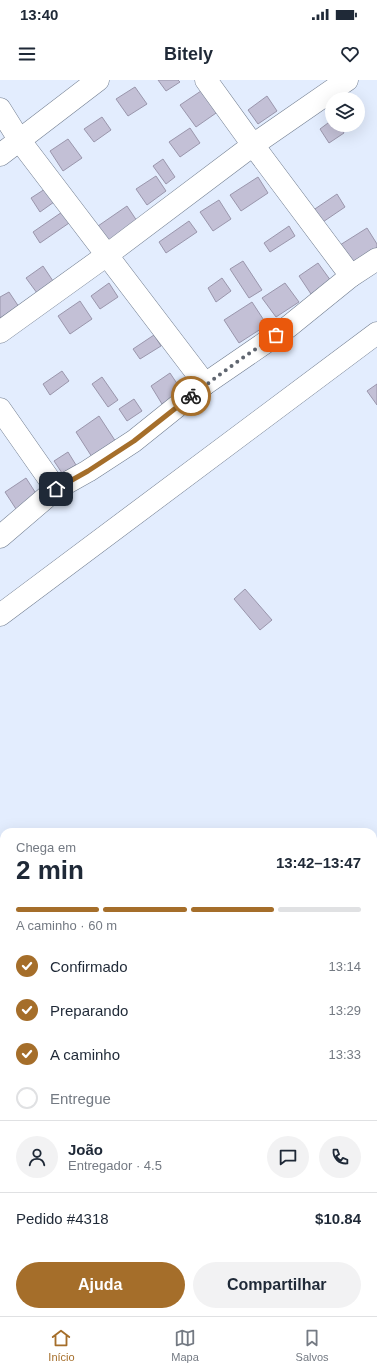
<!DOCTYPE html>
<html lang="pt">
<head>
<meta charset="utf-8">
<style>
  :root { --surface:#fff; --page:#f2f2f3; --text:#1f2937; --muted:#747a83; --line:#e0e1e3; --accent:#a56e2a }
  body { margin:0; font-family:Helvetica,sans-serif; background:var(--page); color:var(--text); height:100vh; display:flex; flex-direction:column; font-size:15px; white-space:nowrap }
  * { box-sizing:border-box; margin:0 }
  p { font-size:13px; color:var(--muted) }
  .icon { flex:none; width:22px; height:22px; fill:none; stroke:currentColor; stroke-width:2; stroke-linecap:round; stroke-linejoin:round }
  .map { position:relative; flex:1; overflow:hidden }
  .panel { position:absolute; left:0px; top:748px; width:377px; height:488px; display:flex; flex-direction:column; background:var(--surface); border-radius:12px 12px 0 0; box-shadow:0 4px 16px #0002 }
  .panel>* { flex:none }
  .fabs { position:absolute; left:325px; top:12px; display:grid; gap:8px }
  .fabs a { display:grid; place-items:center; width:40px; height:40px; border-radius:50%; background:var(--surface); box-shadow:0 4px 16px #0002; font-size:20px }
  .pin { position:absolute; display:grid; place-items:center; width:34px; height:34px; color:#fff; margin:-17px; border-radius:8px; box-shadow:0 2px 6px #0006 }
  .courier { position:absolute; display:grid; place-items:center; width:40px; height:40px; margin:-20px; border:3px solid #a56e2a; border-radius:50%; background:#fff; color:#222; box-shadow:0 1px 5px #0007 }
  .head em { font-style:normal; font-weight:800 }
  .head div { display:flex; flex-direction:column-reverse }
  .head { display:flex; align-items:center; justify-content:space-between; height:68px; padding:0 16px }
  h1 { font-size:26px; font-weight:800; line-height:30px }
  .bar { display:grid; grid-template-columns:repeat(4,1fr); gap:6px 4px; align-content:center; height:48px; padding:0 16px }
  .bar i { height:5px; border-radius:3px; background:var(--line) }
  .bar .current { background:var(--accent) }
  .bar p { grid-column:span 4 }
  .line { display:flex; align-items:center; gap:10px; padding:0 16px; border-top:1px solid var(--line) }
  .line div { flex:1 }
  .round { display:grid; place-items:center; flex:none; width:42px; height:42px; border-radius:21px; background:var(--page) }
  ol { padding:0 16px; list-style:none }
  li { display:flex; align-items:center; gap:12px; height:44px }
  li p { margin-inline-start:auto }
  li .icon { padding:4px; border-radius:50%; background:var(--accent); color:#fff; stroke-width:4 }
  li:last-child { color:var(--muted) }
  li i { width:22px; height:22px; border:2px solid var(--line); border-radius:50% }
  .action { display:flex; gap:8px; margin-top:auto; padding:8px 16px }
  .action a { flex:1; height:46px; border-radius:24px; background:var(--accent); color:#fff; font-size:16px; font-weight:800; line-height:46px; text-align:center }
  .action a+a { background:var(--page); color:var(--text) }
  .status { display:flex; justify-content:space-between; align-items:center; height:28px; padding:0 20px; background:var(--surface); direction:ltr }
  .status svg { height:11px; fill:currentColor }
  header { display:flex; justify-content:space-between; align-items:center; height:52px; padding:0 16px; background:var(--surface); font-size:18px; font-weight:800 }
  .tab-bar { display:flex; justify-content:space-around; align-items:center; height:56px; border-top:1px solid var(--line); background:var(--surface); font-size:11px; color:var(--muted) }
  .tab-bar a { display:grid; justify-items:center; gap:2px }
  .tab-bar .current { color:var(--accent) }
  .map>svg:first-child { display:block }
</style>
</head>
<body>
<div class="status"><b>13:40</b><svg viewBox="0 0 49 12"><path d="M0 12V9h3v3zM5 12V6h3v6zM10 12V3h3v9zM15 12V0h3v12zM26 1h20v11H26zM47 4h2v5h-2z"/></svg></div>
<header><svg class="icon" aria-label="menu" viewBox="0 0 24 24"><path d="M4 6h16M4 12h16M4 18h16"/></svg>Bitely<svg class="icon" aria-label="heart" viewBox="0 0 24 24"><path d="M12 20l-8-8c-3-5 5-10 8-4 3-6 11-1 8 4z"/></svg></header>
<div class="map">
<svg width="377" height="1236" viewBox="0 0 377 1236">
  <rect width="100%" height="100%" fill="#e3edfe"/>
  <g fill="#c3c0d6" stroke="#9a96ac">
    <polygon points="158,0 178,0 180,2 166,11"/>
    <polygon points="135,7 147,24 128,36 116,19"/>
    <polygon points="204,9 219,31 196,47 180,25"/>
    <polygon points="267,16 277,31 258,44 248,30"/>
    <polygon points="102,37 111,50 94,62 84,49"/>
    <polygon points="332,40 332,45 339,45 344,53 329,63 320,49"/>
    <polygon points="190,48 200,63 180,77 169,62"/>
    <polygon points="68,59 82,78 63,91 50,71"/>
    <polygon points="163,79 175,97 166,104 153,86"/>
    <polygon points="156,96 166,111 147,125 136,109"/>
    <polygon points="258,97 268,113 241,131 230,115"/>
    <polygon points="45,109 54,122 40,132 31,118"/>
    <polygon points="337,114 345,127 317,146 309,133"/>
    <polygon points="219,120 231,139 213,151 200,132"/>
    <polygon points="127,126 139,144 110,164 98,146"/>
    <polygon points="65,130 72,141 40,163 33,152"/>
    <polygon points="189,141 197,152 166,173 159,162"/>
    <polygon points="289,146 295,156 270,172 264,163"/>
    <polygon points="367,148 377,164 377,168 352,184 340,165"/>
    <polygon points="243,181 262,210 249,218 230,189"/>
    <polygon points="318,183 331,201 311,214 299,196"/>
    <polygon points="43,186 53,201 37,213 26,198"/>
    <polygon points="222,198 231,211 216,222 208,208"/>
    <polygon points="109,203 118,217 100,229 91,216"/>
    <polygon points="285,203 299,222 276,237 262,218"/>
    <polygon points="9,212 19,227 0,238 0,217"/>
    <polygon points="80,221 92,239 70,254 58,236"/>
    <polygon points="252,222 267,245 239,263 224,240"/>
    <polygon points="154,255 161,266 140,279 133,269"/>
    <polygon points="62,291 69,301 50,315 43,304"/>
    <polygon points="170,293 182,311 162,324 151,306"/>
    <polygon points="102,297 118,320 108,327 92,304"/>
    <polygon points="377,304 377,325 367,311"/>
    <polygon points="134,319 142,331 127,341 119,329"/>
    <polygon points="99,336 116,362 92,377 76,352"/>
    <polygon points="68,372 76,385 62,393 54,381"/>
    <polygon points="26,398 37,415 16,429 5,412"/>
    <polygon points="245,509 272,540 260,550 234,519"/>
    <polygon points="377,894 377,911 373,906 373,896"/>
  </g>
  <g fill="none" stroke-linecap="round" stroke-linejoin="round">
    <defs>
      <g id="minor">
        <polyline points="206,0 253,65 351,196"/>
        <polyline points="0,29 20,61 205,304"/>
        <polyline points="0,75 98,0"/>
        <polyline points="0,252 107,175 253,65 347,0"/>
        <polyline points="0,329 56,409"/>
        <polyline points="0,457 56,409 88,391 134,361 205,304 288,247 351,196 377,179"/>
        <polyline points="0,535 377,253"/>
        <polyline points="373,877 377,873"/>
        <polyline points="0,907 4,904"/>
        <polyline points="373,993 377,998"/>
      </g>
    </defs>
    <use href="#minor" stroke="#727e90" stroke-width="23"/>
    <use href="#minor" stroke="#fff" stroke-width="22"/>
  </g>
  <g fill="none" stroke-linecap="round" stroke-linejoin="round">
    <polyline stroke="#606670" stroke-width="4" stroke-dasharray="0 7.2" points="191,316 241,279 276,255"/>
    <polyline stroke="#a56e2a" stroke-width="5" points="56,409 88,391 134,361 191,316"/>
  </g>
</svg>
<div class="fabs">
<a><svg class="icon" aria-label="layers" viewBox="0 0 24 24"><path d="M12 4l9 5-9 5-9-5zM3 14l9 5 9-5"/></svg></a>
</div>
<div class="pin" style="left:276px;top:255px;background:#ea580c"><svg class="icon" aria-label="bag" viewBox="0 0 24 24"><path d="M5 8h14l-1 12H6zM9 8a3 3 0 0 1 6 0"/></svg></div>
<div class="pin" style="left:56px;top:409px;background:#1f2937"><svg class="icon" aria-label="home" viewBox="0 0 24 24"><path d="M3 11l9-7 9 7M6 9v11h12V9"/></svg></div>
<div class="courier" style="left:191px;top:316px"><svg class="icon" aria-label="bike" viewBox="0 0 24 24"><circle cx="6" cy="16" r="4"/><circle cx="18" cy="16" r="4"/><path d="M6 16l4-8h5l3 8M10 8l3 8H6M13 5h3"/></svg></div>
<section class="panel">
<div class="head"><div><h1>2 min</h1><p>Chega em</p></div><em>13:42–13:47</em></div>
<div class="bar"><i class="current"></i><i class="current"></i><i class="current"></i><i></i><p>A caminho · 60 m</p></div>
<ol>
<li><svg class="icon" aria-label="check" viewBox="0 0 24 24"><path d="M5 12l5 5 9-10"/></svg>Confirmado<p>13:14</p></li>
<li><svg class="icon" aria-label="check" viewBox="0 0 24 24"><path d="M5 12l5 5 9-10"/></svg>Preparando<p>13:29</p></li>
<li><svg class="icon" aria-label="check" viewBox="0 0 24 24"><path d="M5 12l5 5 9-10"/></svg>A caminho<p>13:33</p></li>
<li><i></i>Entregue</li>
</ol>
<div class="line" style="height:72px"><a class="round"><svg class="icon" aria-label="person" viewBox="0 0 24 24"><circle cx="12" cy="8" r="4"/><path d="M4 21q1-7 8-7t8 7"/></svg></a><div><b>João</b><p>Entregador · 4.5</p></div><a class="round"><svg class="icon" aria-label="chat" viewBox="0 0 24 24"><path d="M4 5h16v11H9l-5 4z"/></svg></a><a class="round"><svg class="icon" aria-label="phone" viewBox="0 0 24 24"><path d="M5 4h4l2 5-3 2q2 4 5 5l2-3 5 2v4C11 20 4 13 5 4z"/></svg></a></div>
<div class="line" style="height:52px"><div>Pedido #4318</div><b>$10.84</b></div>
<div class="action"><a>Ajuda</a><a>Compartilhar</a></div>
</section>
</div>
<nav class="tab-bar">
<a class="current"><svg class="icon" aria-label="home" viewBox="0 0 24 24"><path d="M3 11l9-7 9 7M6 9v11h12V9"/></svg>Início</a>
<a><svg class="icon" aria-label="map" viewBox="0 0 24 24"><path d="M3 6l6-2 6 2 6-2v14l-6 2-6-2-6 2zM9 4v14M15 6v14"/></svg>Mapa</a>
<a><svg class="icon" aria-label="saved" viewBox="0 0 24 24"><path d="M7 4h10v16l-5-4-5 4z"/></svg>Salvos</a>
</nav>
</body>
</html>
